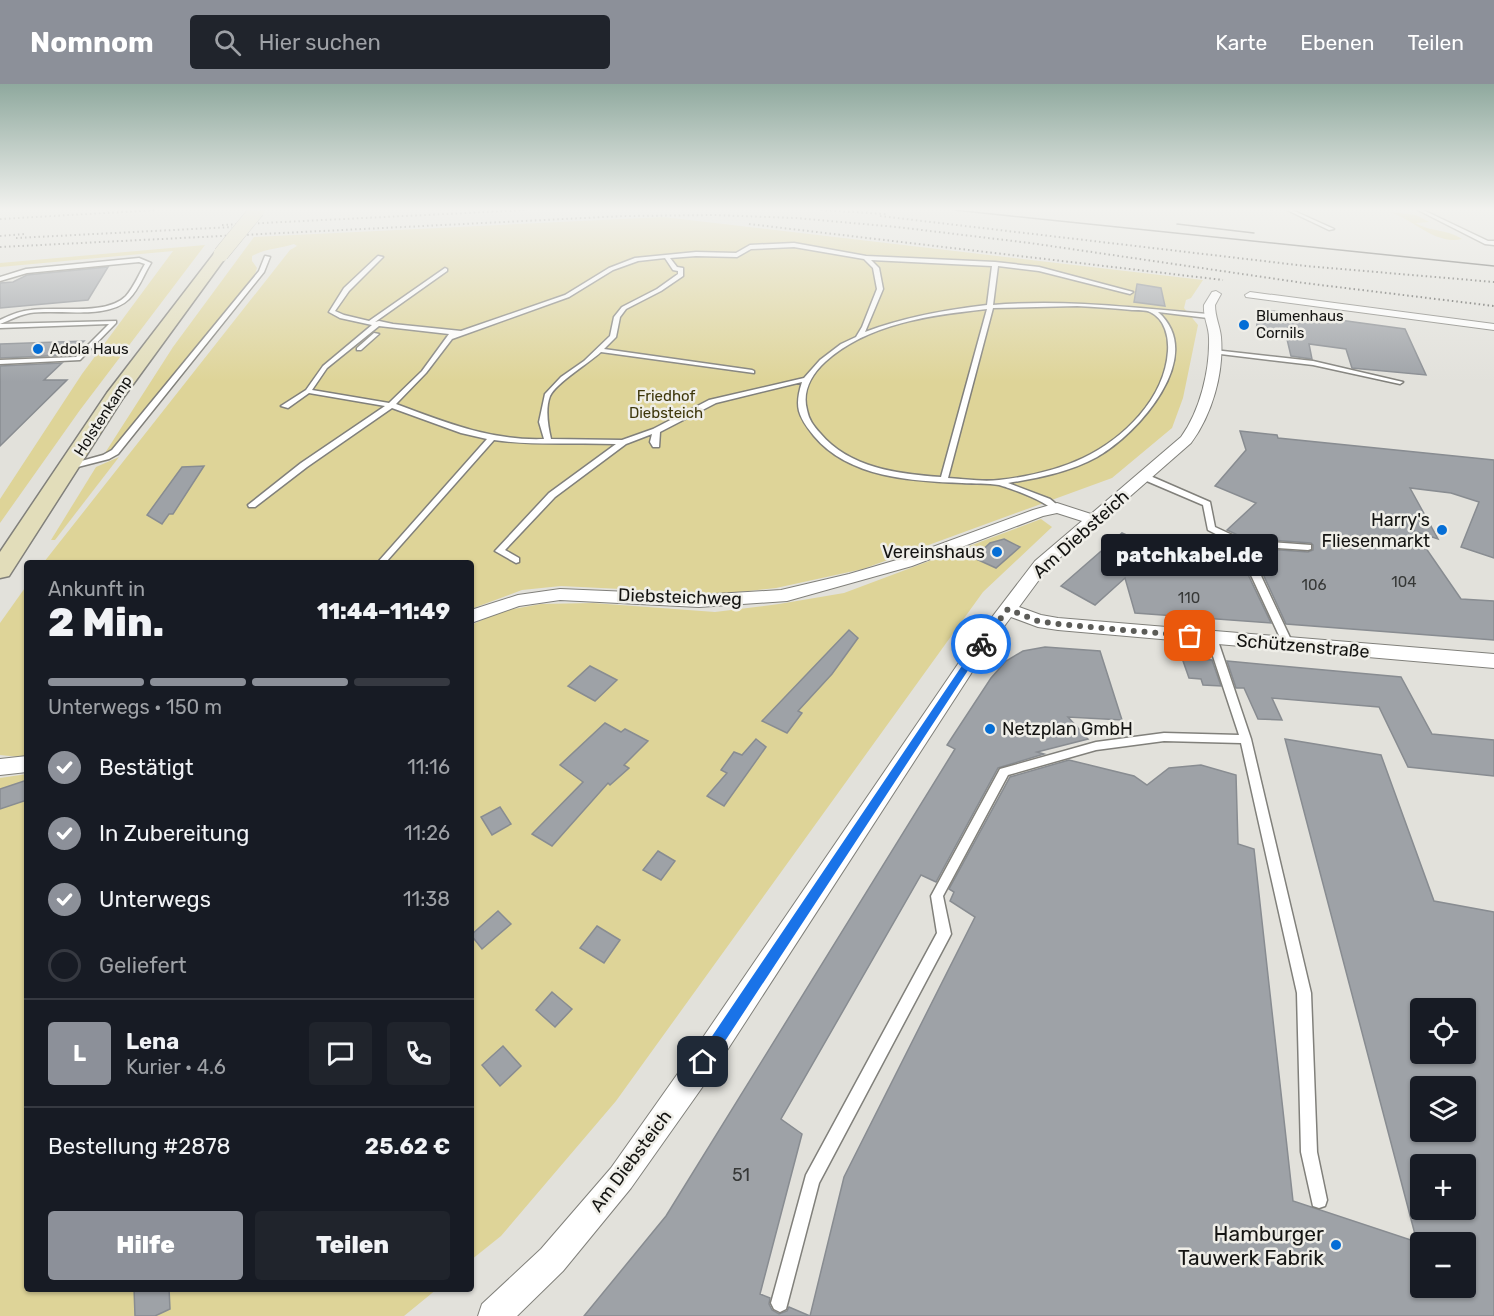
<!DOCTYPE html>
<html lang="de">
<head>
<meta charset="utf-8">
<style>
  :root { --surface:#171b24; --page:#20242c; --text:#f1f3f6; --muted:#9ea1a6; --line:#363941; --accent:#8c9099 }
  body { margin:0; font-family:Rubik,sans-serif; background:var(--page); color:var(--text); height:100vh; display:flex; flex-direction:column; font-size:22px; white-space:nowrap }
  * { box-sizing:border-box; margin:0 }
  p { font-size:20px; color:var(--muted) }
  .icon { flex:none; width:33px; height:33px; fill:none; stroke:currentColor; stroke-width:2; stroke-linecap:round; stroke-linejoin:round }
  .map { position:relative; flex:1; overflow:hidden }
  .panel { position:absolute; left:24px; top:476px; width:450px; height:732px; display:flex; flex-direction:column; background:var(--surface); border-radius:6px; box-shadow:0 2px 4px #0004 }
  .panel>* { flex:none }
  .buttons { position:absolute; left:1410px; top:914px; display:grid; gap:12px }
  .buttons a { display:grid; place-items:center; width:66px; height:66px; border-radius:6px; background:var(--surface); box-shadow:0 2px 4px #0004; font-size:30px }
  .pin { position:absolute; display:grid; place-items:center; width:51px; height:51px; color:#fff; margin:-26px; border-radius:12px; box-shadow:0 3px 9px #0006 }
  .courier { position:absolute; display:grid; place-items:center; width:60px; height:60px; margin:-30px; border:4px solid #1a73e8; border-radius:50%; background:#fff; color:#222; box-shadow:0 2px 8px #0007 }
  .bubble { position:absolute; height:42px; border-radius:6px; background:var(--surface); box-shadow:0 2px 4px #0004; font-size:20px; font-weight:800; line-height:42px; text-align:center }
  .head em { font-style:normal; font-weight:800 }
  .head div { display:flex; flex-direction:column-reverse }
  .head { display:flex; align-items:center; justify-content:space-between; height:102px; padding:0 24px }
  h1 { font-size:39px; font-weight:800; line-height:45px }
  .bar { display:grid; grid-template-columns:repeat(4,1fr); gap:9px 6px; align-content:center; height:72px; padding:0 24px }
  .bar i { height:8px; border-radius:4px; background:var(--line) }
  .bar .selected { background:var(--accent) }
  .bar p { grid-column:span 4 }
  .line { display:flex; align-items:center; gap:15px; padding:0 24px; border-top:2px solid var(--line) }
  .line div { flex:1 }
  .round { display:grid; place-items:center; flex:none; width:63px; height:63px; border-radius:6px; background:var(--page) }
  ol { padding:0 24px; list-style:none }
  li { display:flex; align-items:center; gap:18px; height:66px }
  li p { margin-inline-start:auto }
  li .icon { padding:6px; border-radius:50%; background:var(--accent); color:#fff; stroke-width:4 }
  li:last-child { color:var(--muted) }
  li i { width:33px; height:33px; border:3px solid var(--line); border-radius:50% }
  .action { display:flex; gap:12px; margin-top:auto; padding:12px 24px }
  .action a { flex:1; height:69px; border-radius:6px; background:var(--accent); color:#fff; font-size:24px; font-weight:800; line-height:69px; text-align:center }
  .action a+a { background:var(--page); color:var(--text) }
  header { display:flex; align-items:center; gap:36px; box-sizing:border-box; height:84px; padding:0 30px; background:var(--accent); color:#fff }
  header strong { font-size:28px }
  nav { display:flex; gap:33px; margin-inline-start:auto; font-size:21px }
  .search { width:420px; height:54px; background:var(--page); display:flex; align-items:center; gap:15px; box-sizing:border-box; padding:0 21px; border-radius:6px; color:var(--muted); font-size:22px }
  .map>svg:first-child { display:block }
</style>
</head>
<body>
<header>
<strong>Nomnom</strong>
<div class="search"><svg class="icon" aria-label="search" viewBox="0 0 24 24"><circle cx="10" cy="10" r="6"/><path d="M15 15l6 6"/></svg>Hier suchen</div>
<nav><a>Karte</a><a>Ebenen</a><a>Teilen</a></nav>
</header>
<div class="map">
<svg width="1494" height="1232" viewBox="0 0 1494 1232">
  <rect width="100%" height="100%" fill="#e2e1db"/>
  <g fill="#ded498">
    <path d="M 1389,128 L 1416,131 L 1429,138 L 1415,139 C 1434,149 1444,144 1462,155 C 1434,161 1414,135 1389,128 Z"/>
    <path d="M 663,133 L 1203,196 L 1191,214 L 1186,216 L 1184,224 L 1198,241 L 1183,314 L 1172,344 L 1112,394 L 863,485 L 776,504 L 721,510 L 561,502 L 522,506 L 471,525 L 471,478 L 44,478 L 290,166 L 297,162 L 294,160 C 279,165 266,164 252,172 L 252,177 L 257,184 L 255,190 L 112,366 L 105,369 L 173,263 L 254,153 Z"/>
    <polygon points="205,161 80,326 0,439 0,415 82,290 173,167 0,183 0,179"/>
    <polygon points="119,373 55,456 51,456 96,383"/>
    <polygon points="1041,435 1052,443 983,508 616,1017 501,1152 471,1176 471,541 502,527 541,520 593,519 715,528 779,520 844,509"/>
    <polygon points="27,501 27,671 19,673 0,671 0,539"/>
    <polygon points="27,690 27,1204 437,1205 404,1232 0,1232 0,694"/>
  </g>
  <g fill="#9ea2a7" stroke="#888c91" stroke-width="1.5" fill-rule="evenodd">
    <polygon points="108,183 88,216 0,224 0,199 13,198 27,191"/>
    <polygon points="1137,200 1161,204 1165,222 1134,218"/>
    <polygon points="1259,225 1405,245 1426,291 1352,284 1346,265 1309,260 1312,275 1291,272 1286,251 1256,247"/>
    <polygon points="84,257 70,271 0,274 0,260"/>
    <polygon points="62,279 44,296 67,296 0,362 0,282"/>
    <polygon points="1240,347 1277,351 1278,354 1494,376 1494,474 1461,463 1479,418 1451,409 1410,404 1438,455 1414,447 1461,515 1494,517 1494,556 1286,540 1251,464 1308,468 1313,466 1313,461 1311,459 1244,454 1227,446 1256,419 1215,402 1246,366"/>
    <polygon points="204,382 173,430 169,430 162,440 147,431 182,383"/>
    <polygon points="1122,449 1192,480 1219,454 1235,463 1271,539 1135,529 1125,494 1095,521 1061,502"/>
    <polygon points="1004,455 1020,463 996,484 974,474 990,459"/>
    <polygon points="849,546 858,554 832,590 798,627 802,629 787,649 762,637"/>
    <polygon points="1045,563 1100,567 1122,636 1068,633 1088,655 1037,668 1044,670 998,684 936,798 921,791 781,1035 802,1050 760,1210 770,1214 769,1220 772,1226 779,1230 787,1227 789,1223 810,1232 584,1232 666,1132 955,665 947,661 991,594 1006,577 1023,567"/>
    <polygon points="1182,574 1212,576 1221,602 1203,601 1201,595 1189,594"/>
    <polygon points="1227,577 1401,593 1432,650 1494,656 1494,692 1408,683 1379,623 1272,614 1282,636 1258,635 1244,604 1236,604"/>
    <polygon points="590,582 617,596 595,617 568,602"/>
    <polygon points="605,639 621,648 625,645 648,657 624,681 629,684 610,701 608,699 552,762 532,750 583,698 560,681"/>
    <polygon points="756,655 766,663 724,722 707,712 727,689 721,686 734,668 742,671"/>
    <path d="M 1285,655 L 1381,671 L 1434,817 L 1494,828 L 1494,1232 L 810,1232 L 844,1093 L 975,833 L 950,817 L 954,808 L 949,805 L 1010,693 L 1069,676 L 1134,692 L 1147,701 L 1169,684 L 1201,681 L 1236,691 L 1238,760 L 1254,765 L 1293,1117 L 1420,1159 L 1420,1203 L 1466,1203 L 1466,1158 L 1417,1158 ZM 1420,924 L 1466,924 L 1466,969 L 1420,969 ZM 1420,1002 L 1466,1002 L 1466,1047 L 1420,1047 ZM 1420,1080 L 1466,1080 L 1466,1125 L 1420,1125 Z"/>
    <polygon points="27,696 27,716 0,725 0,705"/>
    <polygon points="500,723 511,740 492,751 481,733"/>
    <polygon points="658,767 675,777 661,796 643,786"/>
    <polygon points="498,827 511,840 482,865 471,851"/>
    <polygon points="597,842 620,856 604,879 580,864"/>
    <polygon points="552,908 572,925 555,943 536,926"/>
    <polygon points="503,962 521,982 500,1002 482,981"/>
    <polygon points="134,1204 169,1204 170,1225 155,1232 135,1232"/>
  </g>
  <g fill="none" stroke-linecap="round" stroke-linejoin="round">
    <defs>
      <g id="service">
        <polygon points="1287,126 1292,126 1334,145 1329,146"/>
        <polygon points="1418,126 1423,126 1488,157 1494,157 1494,161 1485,160"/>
        <path d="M 794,159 L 866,172 L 995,178 L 1039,183 L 1133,208 L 1130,210 L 1039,187 L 998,182 L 993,221 C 1066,215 1136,224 1208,230 L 1211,232 L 1208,234 L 1158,228 C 1208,272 1137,351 1097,373 C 1070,388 1038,394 1008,399 L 1050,415 L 1061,424 L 1057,426 C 1053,425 1049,422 1045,420 C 1036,414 1010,404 999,401 C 988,399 974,400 962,399 C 912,397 849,394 814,352 C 798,332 794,323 802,298 L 716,319 L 660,348 L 659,363 L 653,363 L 650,358 L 652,350 L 626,360 L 555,413 L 505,466 L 519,474 L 519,478 L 516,479 L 495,467 L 549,409 L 616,360 C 575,358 534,362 494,356 L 386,478 L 378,478 L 487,355 L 461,349 L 392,324 L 307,383 L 255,423 L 249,423 L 248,421 L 301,379 L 385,322 L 309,309 L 288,324 L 281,322 L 306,306 L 323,282 L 372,241 L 340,234 L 329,228 L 344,204 L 378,172 L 383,173 L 349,207 L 335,227 L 344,231 L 369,237 L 445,184 L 447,185 L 447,187 L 375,238 L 379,237 L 393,240 L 461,247 L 565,211 L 609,184 L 635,174 L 696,168 L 736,169 L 750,161 ZM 794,163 L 864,175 L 873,184 L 877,205 L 862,243 L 856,253 L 841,260 L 820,276 L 804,294 L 709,316 L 653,345 L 622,356 L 551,355 C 548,342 545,325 550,312 C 556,299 589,279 601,268 L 754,289 L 754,287 L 752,286 L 604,265 L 616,253 L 620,233 L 626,225 L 661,207 L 683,192 L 683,184 L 677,183 L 670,174 L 696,172 L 737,173 L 751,165 ZM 665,174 L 673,186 L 678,187 L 678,190 L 657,205 L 622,223 L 614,233 L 610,252 L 584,277 L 561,293 L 545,310 L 539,338 L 544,355 C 491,357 444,338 396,320 L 426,289 L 452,255 L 569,213 L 613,186 L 638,177 ZM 871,176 L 992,182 L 987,221 C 945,226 904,233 865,248 L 883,205 L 879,184 ZM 1077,222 C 1096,223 1114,224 1132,226 C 1137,226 1146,226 1150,228 C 1165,235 1169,253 1168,267 C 1165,315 1123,355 1083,374 C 1058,386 1026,393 999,396 C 982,398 965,395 948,394 L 993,224 ZM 987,225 L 941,393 C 898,390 849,384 820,349 C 813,341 809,336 807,326 C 802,308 811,291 825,278 C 868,239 932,231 987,225 ZM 379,242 L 449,250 L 422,287 L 389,319 L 312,306 L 327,284 Z"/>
        <polygon points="265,172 270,173 264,188 118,370 109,375 70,385 67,385 67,381 103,371 112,366 259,187"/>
        <path d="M 139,174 L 151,179 C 144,190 139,205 129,215 C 108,236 58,225 30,229 C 19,231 10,236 0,240 L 0,236 C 10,231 20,227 31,226 C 57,222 106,232 126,212 C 134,203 139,190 145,180 L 139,178 L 27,189 L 0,197 L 0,193 L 26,185 Z"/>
        <polygon points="116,237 116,239 80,276 0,280 0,276 76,273 109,240 0,244 0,240"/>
        <polygon points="374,249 379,250 361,266 357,266 357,264"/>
        <polygon points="1214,266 1313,277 1403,298 1400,300 1313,281 1212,269 1212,267"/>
        <polygon points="1142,391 1148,391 1210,418 1215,443 1243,456 1311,461 1311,465 1308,466 1247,462 1293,560 1291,562 1285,562 1283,560 1237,461 1208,446 1203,421 1142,395"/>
        <polygon points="1212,551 1217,554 1251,655 1311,909 1317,1068 1327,1116 1325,1122 1319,1124 1313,1122 1301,1068 1297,909 1241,659 1164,657 1096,666 1008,691 943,812 951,850 949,854 819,1099 786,1225 780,1228 774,1225 771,1219 806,1091 937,849 931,812 1000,685 1096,658 1164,649 1239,651 1207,554"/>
      </g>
      <g id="minor">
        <path d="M 1216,207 L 1221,210 L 1215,221 C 1215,233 1220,242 1221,253 C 1224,289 1212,331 1191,359 L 1047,485 L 1019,523 L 1041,531 L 1058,534 L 1494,570 L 1494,584 L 1058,546 L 1038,543 L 1011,533 L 985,568 L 713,988 L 631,1104 L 563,1187 L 517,1232 L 478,1232 L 482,1220 L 541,1165 L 611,1084 L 693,968 L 973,558 L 1035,477 L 1082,437 L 1057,429 L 1043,432 L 912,482 L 787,517 L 699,523 L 560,516 L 519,522 L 471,539 L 471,526 L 518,511 L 560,505 L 699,511 L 781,506 L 849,490 L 900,475 L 1033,426 L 1057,419 L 1091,430 L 1181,353 C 1200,327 1210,286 1209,254 C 1209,243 1203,233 1204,221 L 1212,208 Z"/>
        <polygon points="1250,208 1494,240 1494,246 1246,213 1245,211"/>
        <polygon points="27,672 27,688 0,691 0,675"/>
      </g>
      <polygon id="secondary" points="221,166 228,170 123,314 9,492 0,494 0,468 107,309 216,167"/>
    </defs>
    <use href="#service" stroke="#81807b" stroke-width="3"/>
    <use href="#minor" stroke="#81807b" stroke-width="2"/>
    <use href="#secondary" stroke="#81807b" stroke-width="3"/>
    <use href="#service" fill="#fff" fill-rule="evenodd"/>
    <use href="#minor" fill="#fff" fill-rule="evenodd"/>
    <use href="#secondary" fill="#e2ddba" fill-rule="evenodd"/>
    <g stroke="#4d4d4a" stroke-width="1.5">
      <polyline points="954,126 1494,182"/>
      <polyline points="1177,140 1254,149"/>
    </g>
    <g stroke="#4d4d4a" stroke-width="2" stroke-dasharray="1.5 3" stroke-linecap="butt">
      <polyline points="821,126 886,130"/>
      <polyline points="880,132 1306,182 1494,198"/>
      <polyline points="0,135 156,126"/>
      <polyline points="749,140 1223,196"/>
      <polyline points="222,141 525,126"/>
      <polyline points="0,152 24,150"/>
      <polyline points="16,154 232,143"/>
      <polyline points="0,163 624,132 714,131 796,134 897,143 1030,159 1304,199 1494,222"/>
    </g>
    <defs>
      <polyline id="secondary-bridge" points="221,170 257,126"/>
    </defs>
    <use href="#secondary-bridge" stroke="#81807b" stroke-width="16" stroke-linecap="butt"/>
    <use href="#secondary-bridge" stroke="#e2ddba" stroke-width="15"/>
  </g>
  <linearGradient id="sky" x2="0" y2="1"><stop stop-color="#8fa99e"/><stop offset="0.42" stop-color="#f2f2ef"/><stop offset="1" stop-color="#f2f2ef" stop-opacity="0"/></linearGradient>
  <rect width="1494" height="298" fill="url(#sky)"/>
  <polygon fill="#1a73e8" points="981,557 986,560 984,562 708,983 703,985 698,983 696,978 698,973 978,558"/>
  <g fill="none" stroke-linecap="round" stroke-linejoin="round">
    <polyline stroke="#5c5c58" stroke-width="6" stroke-dasharray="0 10.8" points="981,560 1008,525 1038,537 1058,540 1190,552"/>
  </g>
  <g fill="#056ed6" stroke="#efeee8" stroke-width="2">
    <circle cx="1244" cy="241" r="6"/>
    <circle cx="38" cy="265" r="6"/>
    <circle cx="1442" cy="446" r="6"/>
    <circle cx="997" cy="468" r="6"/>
    <circle cx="990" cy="645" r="6"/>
    <circle cx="1336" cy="1161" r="6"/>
  </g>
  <g text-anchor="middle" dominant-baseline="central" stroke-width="5" stroke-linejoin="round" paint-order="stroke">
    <g font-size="15" fill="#141412" stroke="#efeee8" text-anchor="start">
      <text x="1256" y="232">Blumenhaus<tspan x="1256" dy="17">Cornils</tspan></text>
      <text x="50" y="265">Adola Haus</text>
    </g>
    <g font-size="15" fill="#3e370b" stroke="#efeee8">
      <text x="666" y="312">Friedhof<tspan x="666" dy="17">Diebsteich</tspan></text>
    </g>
    <g font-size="15" fill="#141412" stroke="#efeee8">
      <text transform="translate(103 332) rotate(-57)">Holstenkamp</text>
    </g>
    <g font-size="15" fill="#363837">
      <text x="1404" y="498">104</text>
      <text x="1314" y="501">106</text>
      <text x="1189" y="514">110</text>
    </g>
    <g font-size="18" fill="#141412" stroke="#efeee8" text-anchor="end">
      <text x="1430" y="436">Harry's<tspan x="1430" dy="21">Fliesenmarkt</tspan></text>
      <text x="985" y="468">Vereinshaus</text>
      <text x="1002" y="645" text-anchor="start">Netzplan GmbH</text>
    </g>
    <g font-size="18" fill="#141412" stroke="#efeee8">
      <text transform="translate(1081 450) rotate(-42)">Am Diebsteich</text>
      <text transform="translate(680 513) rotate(2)">Diebsteichweg</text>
      <text transform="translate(1303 562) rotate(5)">Schützenstraße</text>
      <text transform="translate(631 1077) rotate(-53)">Am Diebsteich</text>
    </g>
    <g font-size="18" fill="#363837">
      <text x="741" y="1091">51</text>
    </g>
    <g font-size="21" fill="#141412" stroke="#efeee8" text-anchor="end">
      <text x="1324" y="1149">Hamburger<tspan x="1324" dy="24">Tauwerk Fabrik</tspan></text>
    </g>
  </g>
</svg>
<div class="buttons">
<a><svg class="icon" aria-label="locate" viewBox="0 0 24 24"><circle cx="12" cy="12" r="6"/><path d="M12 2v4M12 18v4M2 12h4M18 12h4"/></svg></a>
<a><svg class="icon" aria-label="layers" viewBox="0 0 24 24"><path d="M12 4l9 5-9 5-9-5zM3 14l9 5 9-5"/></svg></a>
<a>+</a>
<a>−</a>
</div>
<div class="pin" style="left:1190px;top:552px;background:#ea580c"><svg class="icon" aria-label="bag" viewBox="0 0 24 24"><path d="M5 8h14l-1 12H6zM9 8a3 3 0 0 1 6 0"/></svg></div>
<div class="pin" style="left:703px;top:978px;background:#1f2937"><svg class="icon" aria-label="home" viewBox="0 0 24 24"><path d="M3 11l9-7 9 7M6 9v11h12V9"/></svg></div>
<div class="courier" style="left:981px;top:560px"><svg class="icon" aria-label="bike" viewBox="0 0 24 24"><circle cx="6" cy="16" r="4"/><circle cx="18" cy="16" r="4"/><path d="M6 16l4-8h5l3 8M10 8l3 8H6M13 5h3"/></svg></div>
<div class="bubble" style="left:1101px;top:450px;width:177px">patchkabel.de</div>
<section class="panel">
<div class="head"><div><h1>2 Min.</h1><p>Ankunft in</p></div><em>11:44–11:49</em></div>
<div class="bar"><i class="selected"></i><i class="selected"></i><i class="selected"></i><i></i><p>Unterwegs · 150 m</p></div>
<ol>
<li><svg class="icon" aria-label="check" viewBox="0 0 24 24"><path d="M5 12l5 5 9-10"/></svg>Bestätigt<p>11:16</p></li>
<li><svg class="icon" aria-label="check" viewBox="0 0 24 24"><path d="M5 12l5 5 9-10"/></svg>In Zubereitung<p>11:26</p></li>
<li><svg class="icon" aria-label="check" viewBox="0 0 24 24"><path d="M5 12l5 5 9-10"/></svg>Unterwegs<p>11:38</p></li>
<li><i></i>Geliefert</li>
</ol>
<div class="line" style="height:108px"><b class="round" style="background:var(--accent);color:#fff">L</b><div><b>Lena</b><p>Kurier · 4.6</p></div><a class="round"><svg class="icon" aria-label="chat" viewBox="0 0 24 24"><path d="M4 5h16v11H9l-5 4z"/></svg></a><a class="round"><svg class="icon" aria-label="phone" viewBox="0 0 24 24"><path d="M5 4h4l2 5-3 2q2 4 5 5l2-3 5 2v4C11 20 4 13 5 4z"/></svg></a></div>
<div class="line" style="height:78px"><div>Bestellung #2878</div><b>25.62 €</b></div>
<div class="action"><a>Hilfe</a><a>Teilen</a></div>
</section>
</div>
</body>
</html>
